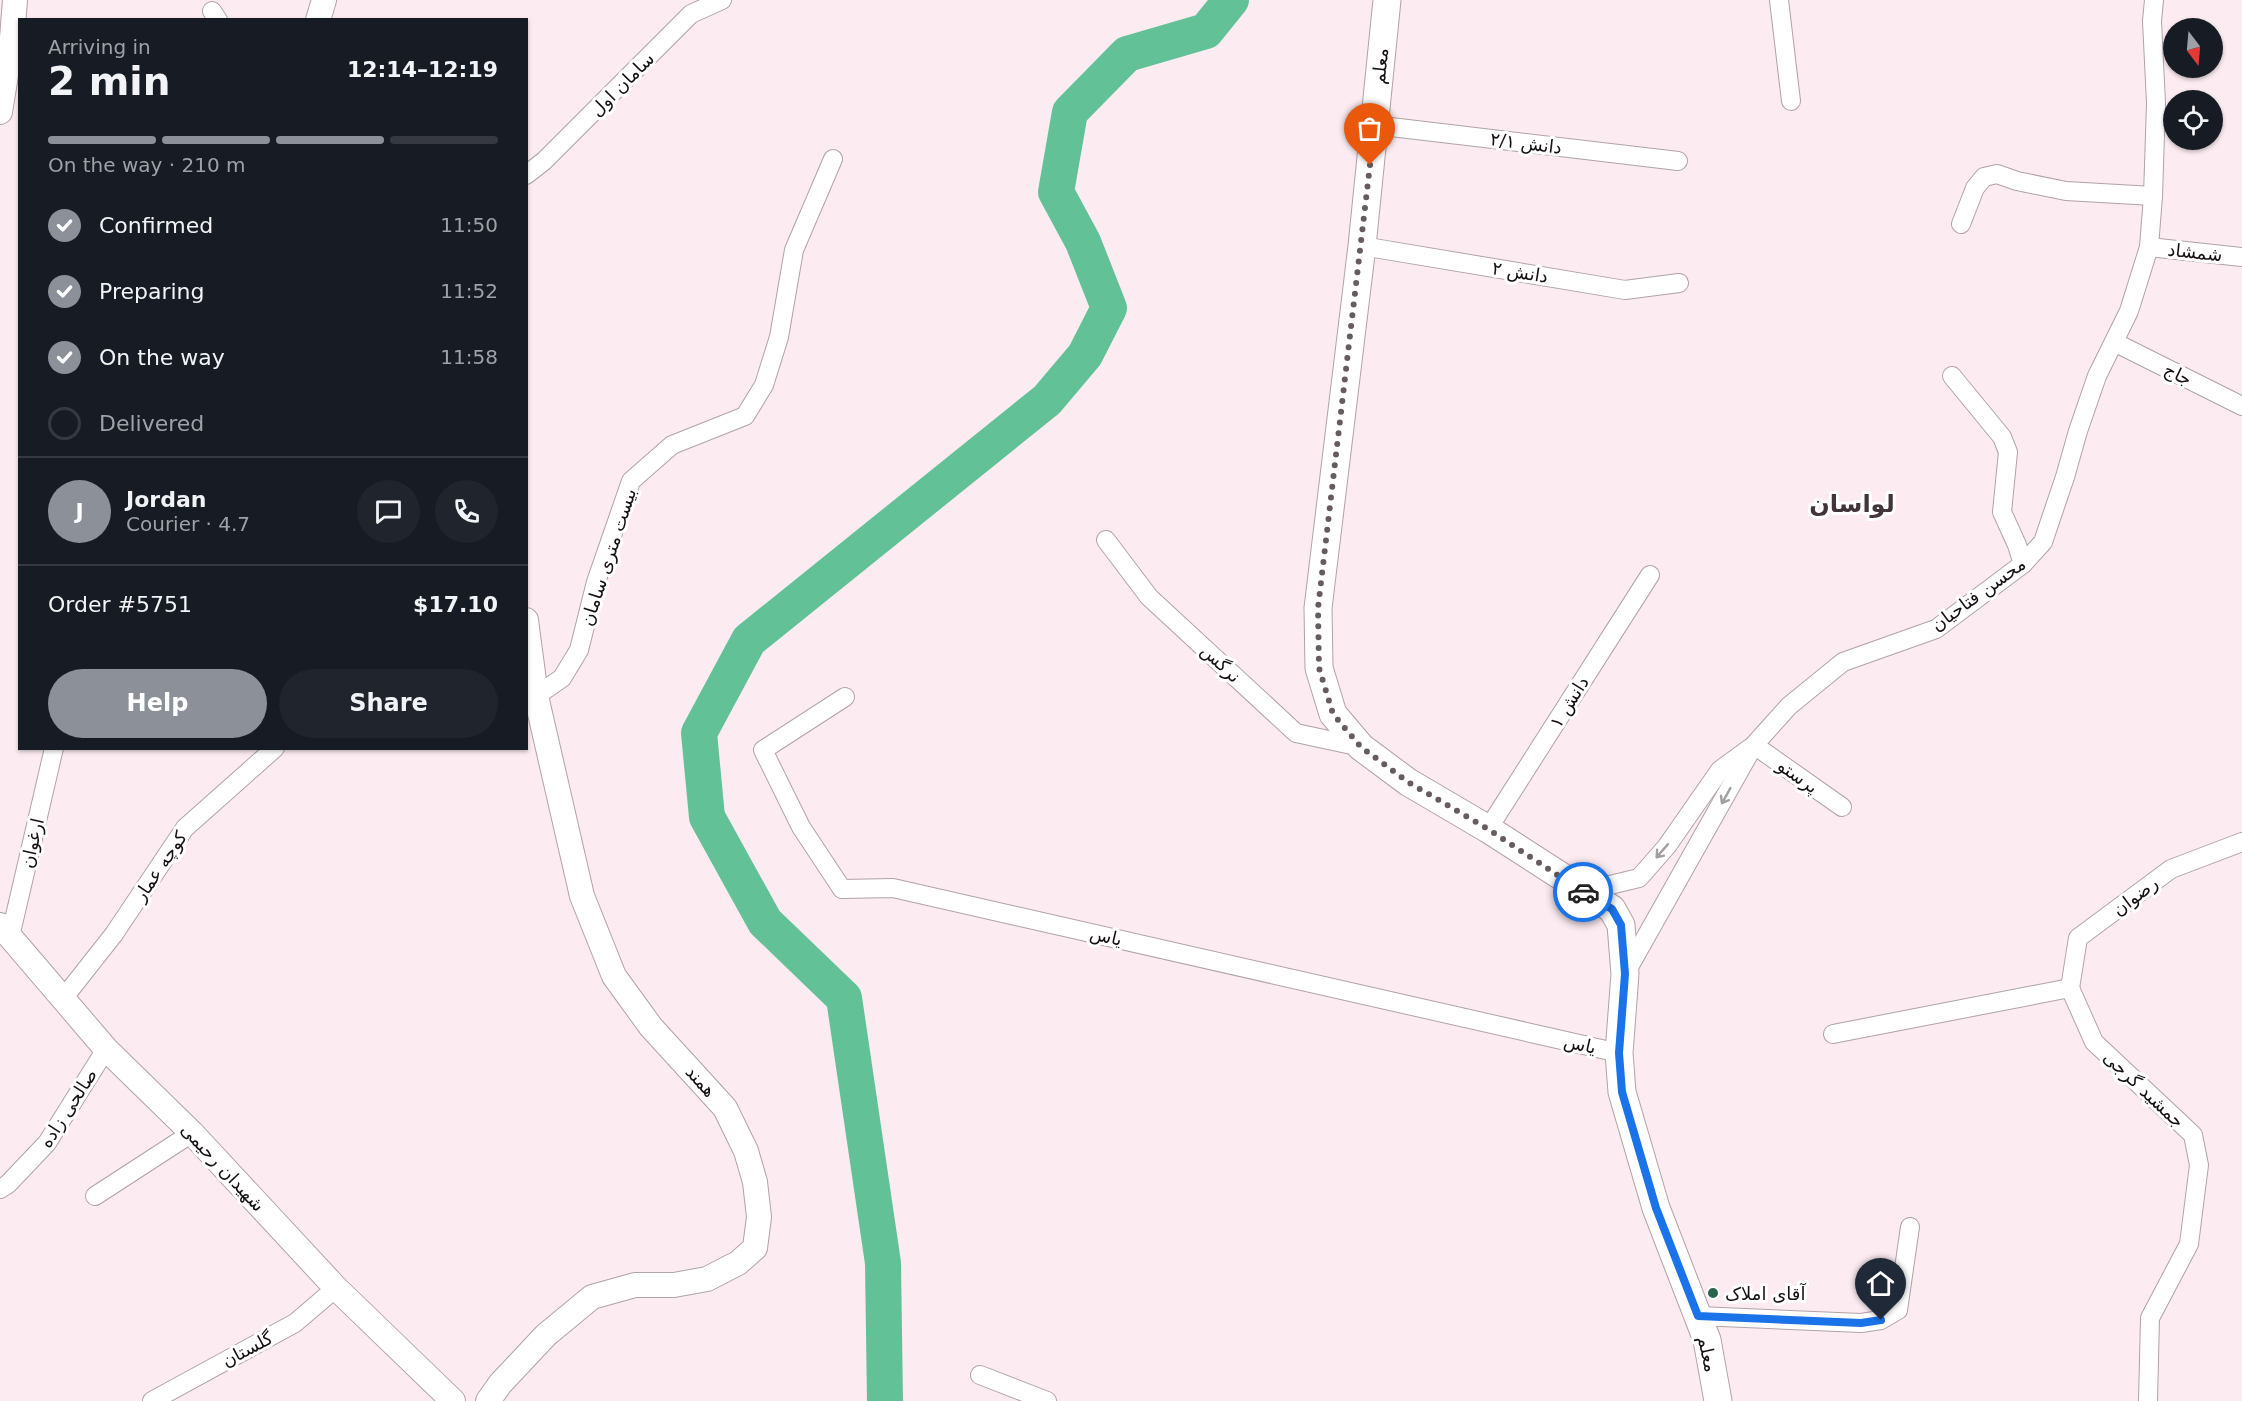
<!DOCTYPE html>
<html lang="en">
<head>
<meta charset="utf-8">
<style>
  :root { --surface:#171b24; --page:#20242c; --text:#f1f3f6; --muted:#9ea1a6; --line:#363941; --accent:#8c9099 }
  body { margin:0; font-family:"DejaVu Sans",Vazirmatn,sans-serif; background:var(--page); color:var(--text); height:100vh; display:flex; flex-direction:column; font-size:22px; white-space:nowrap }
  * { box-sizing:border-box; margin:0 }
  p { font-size:20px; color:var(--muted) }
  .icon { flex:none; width:33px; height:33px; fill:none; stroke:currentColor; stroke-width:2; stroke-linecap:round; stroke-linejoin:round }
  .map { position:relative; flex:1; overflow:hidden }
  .drawer { position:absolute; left:18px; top:18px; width:510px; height:732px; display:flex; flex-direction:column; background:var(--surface); border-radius:0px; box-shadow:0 2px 4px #0004 }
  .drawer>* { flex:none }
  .needle { width:39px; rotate:164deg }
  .tools { position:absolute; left:2163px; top:18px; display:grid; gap:12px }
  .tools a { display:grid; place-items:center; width:60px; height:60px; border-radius:50%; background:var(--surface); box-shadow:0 2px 4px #0004; font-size:30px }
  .pin { position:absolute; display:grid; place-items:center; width:51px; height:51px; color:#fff; margin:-62px -26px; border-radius:50% 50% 50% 0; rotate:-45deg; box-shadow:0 0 6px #0007 }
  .pin .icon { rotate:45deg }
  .courier { position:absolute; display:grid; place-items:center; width:60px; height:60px; margin:-30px; border:4px solid #1a73e8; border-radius:50%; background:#fff; color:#222; box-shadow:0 2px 8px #0007 }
  .headline em { font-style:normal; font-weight:600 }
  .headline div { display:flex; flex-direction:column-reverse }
  .headline { display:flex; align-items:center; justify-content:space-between; height:102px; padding:0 30px }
  h1 { font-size:39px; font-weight:600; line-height:45px }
  .bar { display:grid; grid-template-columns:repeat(4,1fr); gap:9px 6px; align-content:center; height:72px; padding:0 30px }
  .bar i { height:8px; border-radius:4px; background:var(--line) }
  .bar .on { background:var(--accent) }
  .bar p { grid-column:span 4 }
  .line { display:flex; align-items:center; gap:15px; padding:0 30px; border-top:2px solid var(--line) }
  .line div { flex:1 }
  .round { display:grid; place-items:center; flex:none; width:63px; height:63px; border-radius:32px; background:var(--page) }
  ol { padding:0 30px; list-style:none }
  li { display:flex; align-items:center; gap:18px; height:66px }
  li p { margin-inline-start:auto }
  li .icon { padding:6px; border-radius:50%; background:var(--accent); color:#fff; stroke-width:4 }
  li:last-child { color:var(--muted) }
  li i { width:33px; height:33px; border:3px solid var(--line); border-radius:50% }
  .cta { display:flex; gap:12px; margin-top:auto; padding:12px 30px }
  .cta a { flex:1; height:69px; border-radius:36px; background:var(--accent); color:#fff; font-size:24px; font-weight:600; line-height:69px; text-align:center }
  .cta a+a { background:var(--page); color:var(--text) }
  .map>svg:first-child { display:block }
</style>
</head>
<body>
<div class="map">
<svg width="2242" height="1401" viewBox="0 0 2242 1401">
  <rect width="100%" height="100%" fill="#fcecf2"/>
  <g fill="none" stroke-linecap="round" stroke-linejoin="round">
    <polyline stroke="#63c198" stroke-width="36" points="885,1401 883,1263 844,998 765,922 707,817 699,733 749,640 1047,400 1085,355 1109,308 1083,242 1056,192 1070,112 1127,54 1206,31 1231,0"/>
    <defs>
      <g id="minor">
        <polyline points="1779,0 1791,101"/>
        <polyline points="212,11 218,20"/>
        <polyline points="1374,125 1678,161"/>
        <polyline points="526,175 544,161 691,14 722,0"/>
        <polyline points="1961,224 1975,188 1984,177 1997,174 2017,181 2066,191 2153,196"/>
        <polyline points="1362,246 1625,290 1679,283"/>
        <polyline points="2149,247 2242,257"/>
        <polyline points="2114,342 2242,406"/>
        <polyline points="1952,376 2002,437 2008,452 2002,512 2017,545 2023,564"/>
        <polyline points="1106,540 1149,597 1296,733 1361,747"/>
        <polyline points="536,696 562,678 579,650 596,582 631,481 672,445 745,416 764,385 779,337 794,250 833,159"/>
        <polyline points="845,697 763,750 801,827 842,889 893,888 1619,1053"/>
        <polyline points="1754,745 1842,807"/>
        <polyline points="1488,829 1650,575"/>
        <polyline points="1576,887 1610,885 1639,878 1667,846 1720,770 1750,748"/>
        <polyline points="10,937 54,748"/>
        <polyline points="1625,974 1754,745 1789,706 1843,662 1936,629 2023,564 2043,542 2065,477 2078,431 2097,376 2129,311 2149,247 2153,196 2156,103 2152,21 2154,0"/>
        <polyline points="2070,988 2094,1042 2193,1135 2199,1165 2189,1244 2150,1318 2148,1401"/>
        <polyline points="2070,988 2078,938 2171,869 2242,842"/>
        <polyline points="62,1000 114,934 185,828 275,748"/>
        <polyline points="1833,1034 2070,988"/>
        <polyline points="0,1189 8,1184 47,1143 106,1049"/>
        <polyline points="95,1196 192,1133"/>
        <polyline points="1698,1316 1861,1323 1881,1320 1898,1310 1910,1227"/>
        <polyline points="980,1375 1047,1401"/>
        <polyline points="152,1401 295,1323 336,1288"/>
      </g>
      <g id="tertiary">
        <polyline points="318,20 324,0"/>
        <polyline points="0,112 12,38 15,0"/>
        <polyline points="0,925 106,1049 192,1133 336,1288 453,1401"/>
        <polyline points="488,1401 500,1384 546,1335 592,1297 635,1285 674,1285 707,1279 738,1263 755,1248 759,1217 755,1182 746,1151 725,1108 651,1027 614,976 582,896 536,696 526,620"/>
      </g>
      <polyline id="secondary" points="1387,0 1362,246 1318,608 1319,668 1333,714 1361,747 1408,782 1488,829 1612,909 1621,925 1625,974 1619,1053 1622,1092 1656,1208 1707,1340 1718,1401"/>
    </defs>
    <use href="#minor" stroke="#b1a2a7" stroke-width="20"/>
    <use href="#tertiary" stroke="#b1a2a7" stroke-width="26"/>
    <use href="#secondary" stroke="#b1a2a7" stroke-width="29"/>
    <use href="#minor" stroke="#fff" stroke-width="18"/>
    <use href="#tertiary" stroke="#fff" stroke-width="24"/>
    <use href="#secondary" stroke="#fff" stroke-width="27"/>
  </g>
  <defs><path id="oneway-shaft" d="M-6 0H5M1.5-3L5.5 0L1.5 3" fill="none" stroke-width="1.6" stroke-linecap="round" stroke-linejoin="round" transform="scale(1.5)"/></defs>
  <g stroke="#a19fa0">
    <use href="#oneway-shaft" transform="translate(1726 796) rotate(119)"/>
    <use href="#oneway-shaft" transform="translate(1662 851) rotate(131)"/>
  </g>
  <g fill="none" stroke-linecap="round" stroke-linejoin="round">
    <polyline stroke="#665c60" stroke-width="6" stroke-dasharray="0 10.8" points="1370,165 1318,608 1319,668 1333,714 1361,747 1408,782 1488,829 1583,892"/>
    <polyline stroke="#1a73e8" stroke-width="8" points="1583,892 1612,909 1621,925 1625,974 1619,1053 1622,1092 1656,1208 1698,1316 1861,1323 1881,1320"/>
  </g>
  <circle fill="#2b644c" stroke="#fff" stroke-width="2" cx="1713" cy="1293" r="6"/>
  <g text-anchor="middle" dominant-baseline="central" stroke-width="6" stroke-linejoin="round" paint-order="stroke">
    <g font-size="18" fill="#150f11" stroke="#fff">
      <text transform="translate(1380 66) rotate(-84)">معلم</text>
      <text transform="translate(622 84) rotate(-45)">سامان اول</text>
      <text transform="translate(1526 143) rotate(7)">دانش ۲/۱</text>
      <text transform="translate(2195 252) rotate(6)">شمشاد</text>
      <text transform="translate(1520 272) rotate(9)">دانش ۲</text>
      <text transform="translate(2178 374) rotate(26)">جاج</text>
      <text transform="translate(608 557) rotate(-72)">بیست متری سامان</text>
      <text transform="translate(1978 594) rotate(-36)">محسن فتاحیان</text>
      <text transform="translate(1221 663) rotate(43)">نرگس</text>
      <text transform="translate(1569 702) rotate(-58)">دانش ۱</text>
      <text transform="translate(1798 776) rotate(35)">پرستو</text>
      <text transform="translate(32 843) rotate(-77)">ارغوان</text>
      <text transform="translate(160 866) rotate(-56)">کوچه عمار</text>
      <text transform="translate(2135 896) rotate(-37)">رضوان</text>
      <text transform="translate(1106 936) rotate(13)">یاس</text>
      <text transform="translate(1580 1044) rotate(13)">یاس</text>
      <text transform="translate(701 1081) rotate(48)">همند</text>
      <text transform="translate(2144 1089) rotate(43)">جمشید گرجی</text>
      <text transform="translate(68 1108) rotate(-57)">صالحی زاده</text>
      <text transform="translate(223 1167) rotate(47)">شهیدان رحیمی</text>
      <text transform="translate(247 1349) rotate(-28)">گلستان</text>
      <text transform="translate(1708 1354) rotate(78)">معلم</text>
    </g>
    <g font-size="18" fill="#150f11" stroke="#fff" text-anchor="start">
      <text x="1725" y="1293">آقای املاک</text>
    </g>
    <g font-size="24" font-weight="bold" fill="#413539" stroke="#fff">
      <text x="1852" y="504">لواسان</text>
    </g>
  </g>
</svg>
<div class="tools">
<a><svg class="needle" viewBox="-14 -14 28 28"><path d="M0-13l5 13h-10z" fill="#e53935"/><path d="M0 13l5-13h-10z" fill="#9ea1a6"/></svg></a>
<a><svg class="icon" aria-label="locate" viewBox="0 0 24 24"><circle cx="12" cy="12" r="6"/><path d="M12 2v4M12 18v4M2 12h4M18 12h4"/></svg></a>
</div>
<div class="pin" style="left:1370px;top:165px;background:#ea580c"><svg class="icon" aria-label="bag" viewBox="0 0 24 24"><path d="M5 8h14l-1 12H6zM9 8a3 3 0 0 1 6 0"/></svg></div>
<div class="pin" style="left:1881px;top:1320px;background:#1f2937"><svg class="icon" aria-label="home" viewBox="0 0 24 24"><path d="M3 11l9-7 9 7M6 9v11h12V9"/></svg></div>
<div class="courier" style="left:1583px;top:892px"><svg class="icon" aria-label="car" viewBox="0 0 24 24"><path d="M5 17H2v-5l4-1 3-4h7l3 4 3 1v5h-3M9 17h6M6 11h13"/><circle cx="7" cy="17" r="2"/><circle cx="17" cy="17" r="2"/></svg></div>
<section class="drawer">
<div class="headline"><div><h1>2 min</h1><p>Arriving in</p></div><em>12:14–12:19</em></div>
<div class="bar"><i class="on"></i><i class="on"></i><i class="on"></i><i></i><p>On the way · 210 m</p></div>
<ol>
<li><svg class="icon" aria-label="check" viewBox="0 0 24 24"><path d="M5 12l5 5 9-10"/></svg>Confirmed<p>11:50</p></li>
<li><svg class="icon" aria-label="check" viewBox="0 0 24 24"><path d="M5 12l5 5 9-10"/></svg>Preparing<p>11:52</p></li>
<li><svg class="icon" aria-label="check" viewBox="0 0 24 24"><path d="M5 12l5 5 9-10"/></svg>On the way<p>11:58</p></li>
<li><i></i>Delivered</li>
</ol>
<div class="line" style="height:108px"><b class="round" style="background:var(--accent);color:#fff">J</b><div><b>Jordan</b><p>Courier · 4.7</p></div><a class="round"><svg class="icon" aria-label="chat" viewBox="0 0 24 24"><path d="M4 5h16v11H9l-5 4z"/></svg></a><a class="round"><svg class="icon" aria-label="phone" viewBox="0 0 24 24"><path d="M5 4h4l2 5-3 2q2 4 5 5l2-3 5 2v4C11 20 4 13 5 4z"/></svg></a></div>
<div class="line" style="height:78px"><div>Order #5751</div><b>$17.10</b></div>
<div class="cta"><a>Help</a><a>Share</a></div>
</section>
</div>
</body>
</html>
